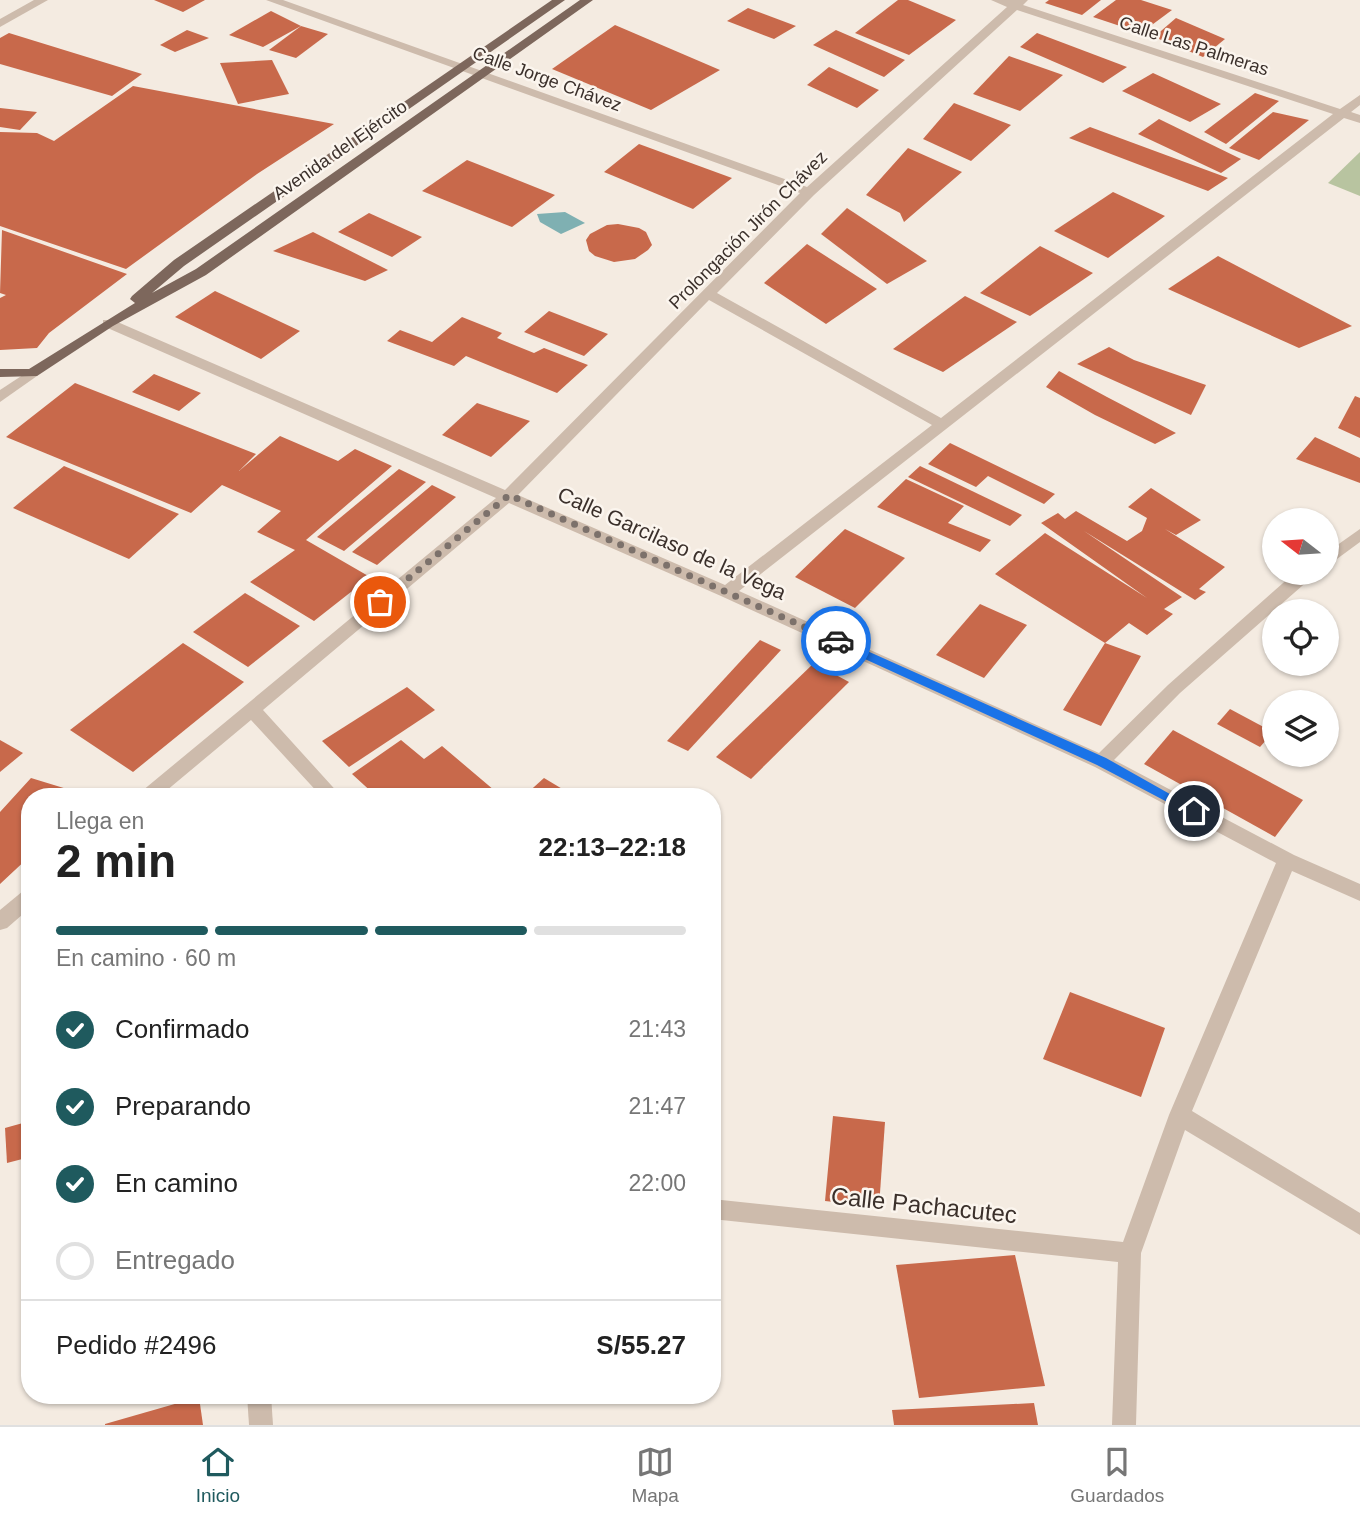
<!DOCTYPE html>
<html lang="es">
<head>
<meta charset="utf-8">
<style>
  :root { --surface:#fff; --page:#f6f6f6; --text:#222; --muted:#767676; --line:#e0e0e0; --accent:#1f5a5e }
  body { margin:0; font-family:Arial,sans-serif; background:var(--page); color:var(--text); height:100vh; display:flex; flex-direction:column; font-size:26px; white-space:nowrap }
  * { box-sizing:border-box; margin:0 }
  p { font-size:23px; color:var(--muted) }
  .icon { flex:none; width:38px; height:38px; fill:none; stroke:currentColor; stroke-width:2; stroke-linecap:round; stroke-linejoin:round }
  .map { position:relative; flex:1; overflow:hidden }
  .panel { position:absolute; left:21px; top:788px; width:700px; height:616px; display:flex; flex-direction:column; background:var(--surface); border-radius:28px; box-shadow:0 2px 5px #0004 }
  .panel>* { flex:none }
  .needle { width:46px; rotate:287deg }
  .buttons { position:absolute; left:1262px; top:508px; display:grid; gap:14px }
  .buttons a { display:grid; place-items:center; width:77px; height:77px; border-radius:50%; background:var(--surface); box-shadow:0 2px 5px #0004; font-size:35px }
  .pin { position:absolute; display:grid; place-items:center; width:60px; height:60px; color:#fff; margin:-30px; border:4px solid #fff; border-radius:50%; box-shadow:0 2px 7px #0007 }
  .courier { position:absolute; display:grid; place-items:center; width:70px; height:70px; margin:-35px; border:5px solid #1a73e8; border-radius:50%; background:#fff; color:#222; box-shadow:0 2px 9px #0007 }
  .head em { font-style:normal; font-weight:700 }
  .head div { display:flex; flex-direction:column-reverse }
  .head { display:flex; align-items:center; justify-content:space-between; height:119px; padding:0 35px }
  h1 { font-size:46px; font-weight:700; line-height:52px }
  .bar { display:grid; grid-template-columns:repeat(4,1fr); gap:10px 7px; align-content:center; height:84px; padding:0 35px }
  .bar i { height:9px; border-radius:5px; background:var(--line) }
  .bar .selected { background:var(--accent) }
  .bar p { grid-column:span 4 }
  .line { display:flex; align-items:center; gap:18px; padding:0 35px; border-top:2px solid var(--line) }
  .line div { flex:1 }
  ol { padding:0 35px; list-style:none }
  li { display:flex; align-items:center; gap:21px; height:77px }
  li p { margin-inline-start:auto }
  li .icon { padding:7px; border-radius:50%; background:var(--accent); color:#fff; stroke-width:4 }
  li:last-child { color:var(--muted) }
  li i { width:38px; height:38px; border:4px solid var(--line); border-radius:50% }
  .menu { display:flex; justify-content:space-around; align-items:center; height:98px; border-top:2px solid var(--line); background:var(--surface); font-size:19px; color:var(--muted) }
  .menu a { display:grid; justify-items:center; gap:4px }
  .menu .selected { color:var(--accent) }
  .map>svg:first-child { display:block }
</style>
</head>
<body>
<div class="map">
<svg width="1360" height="1425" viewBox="0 0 1360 1425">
  <rect width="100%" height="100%" fill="#f4ebe1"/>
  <polygon fill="#b8c4a0" points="1360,152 1360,196 1328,183"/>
  <polygon fill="#7fb0b2" points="565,212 585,223 561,234 540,222 537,214"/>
  <g fill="#c8694b">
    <polygon points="154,0 205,0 183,12"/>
    <polygon points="898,0 908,0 956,20 909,55 855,33"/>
    <polygon points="1049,0 1101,0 1082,15 1045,3"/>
    <polygon points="1116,0 1141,0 1172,10 1141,33 1093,17"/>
    <polygon points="748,8 796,26 774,39 727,21"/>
    <polygon points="271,11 301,26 263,47 229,35"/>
    <polygon points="1176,18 1225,39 1203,57 1154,37"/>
    <polygon points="615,25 720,70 651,110 552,69"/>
    <polygon points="301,26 328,34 296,58 269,50"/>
    <polygon points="187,30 209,38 175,52 160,45"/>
    <polygon points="836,30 905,60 884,77 813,45"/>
    <polygon points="9,33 142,74 112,96 0,64 0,38"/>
    <polygon points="1037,33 1127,67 1103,83 1020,47"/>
    <polygon points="1009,56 1063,75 1020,111 973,94"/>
    <polygon points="272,60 289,94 238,104 220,63"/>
    <polygon points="829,67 879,90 857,108 807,85"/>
    <polygon points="1153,73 1221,104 1190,122 1122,91"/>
    <polygon points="133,86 334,124 257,174 126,269 0,226 0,132 37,133 54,141"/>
    <polygon points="1255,93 1279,101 1226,144 1204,132"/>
    <polygon points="954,103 1011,125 971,161 923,139"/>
    <polygon points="0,108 37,112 20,130 0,127"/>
    <polygon points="1273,112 1309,120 1259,160 1229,148"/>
    <polygon points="1159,119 1241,159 1221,173 1138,134"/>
    <polygon points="1090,127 1228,178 1208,191 1069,138"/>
    <polygon points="639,144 732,178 693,209 604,172"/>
    <polygon points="908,148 962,172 904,222 900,213 866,195"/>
    <polygon points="467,160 555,195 512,227 422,191"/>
    <polygon points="1113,192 1165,216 1108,258 1054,231"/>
    <polygon points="847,208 927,261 887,284 821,234"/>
    <polygon points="369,213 422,237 392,257 338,232"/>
    <polygon points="618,224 639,228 646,232 652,245 648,250 635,259 614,262 595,256 589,251 586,240 590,234 607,225"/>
    <polygon points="2,230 127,274 49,333 37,348 0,350 0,298 6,295 0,293"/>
    <polygon points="313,232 388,270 365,281 273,251"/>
    <polygon points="807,244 877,289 826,324 764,283"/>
    <polygon points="1040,246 1093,273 1030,316 980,293"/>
    <polygon points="1218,256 1352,326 1299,348 1168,289"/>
    <polygon points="215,291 300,331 261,359 175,317"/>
    <polygon points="965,296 1017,322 943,372 893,349"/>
    <polygon points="549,311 608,334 584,356 524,332"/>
    <polygon points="462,317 502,333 497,338 534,353 544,348 588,365 557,393 466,356 454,366 387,341 400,330 432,342"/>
    <polygon points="1109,347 1134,360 1206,385 1191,415 1077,364"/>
    <polygon points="1059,371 1107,397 1176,433 1155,444 1095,415 1046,387"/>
    <polygon points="154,374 201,393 179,411 132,392"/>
    <polygon points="75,383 256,454 239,471 280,436 338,461 355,449 392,466 306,540 370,577 314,621 250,582 295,550 257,532 281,511 222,485 191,513 6,437"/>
    <polygon points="1355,396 1360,398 1360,438 1338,428"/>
    <polygon points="477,403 530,421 491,457 442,435"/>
    <polygon points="1315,437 1360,458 1360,483 1296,459"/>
    <polygon points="950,443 1055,494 1044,504 988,476 976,487 928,464"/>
    <polygon points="64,466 179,514 129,559 13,508"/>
    <polygon points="920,466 1022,515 1010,526 908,477"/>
    <polygon points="399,469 426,482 344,551 317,537"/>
    <polygon points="906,479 964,506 948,523 991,540 980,552 877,507"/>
    <polygon points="432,485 456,497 377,565 352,552"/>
    <polygon points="1151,488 1201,520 1176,535 1165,529 1225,567 1199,589 1206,592 1195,600 1084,531 1182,597 1164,609 1173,614 1147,635 1129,623 1105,643 1141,656 1101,726 1063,710 1105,643 995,574 1045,533 1147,598 1041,523 1058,513 1065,519 1076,511 1127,541 1142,531 1147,518 1128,507"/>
    <polygon points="845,529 905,558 855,608 795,577"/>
    <polygon points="245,593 300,626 248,667 193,632"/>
    <polygon points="980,604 1027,625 984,678 936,655"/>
    <polygon points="760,640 781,650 688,751 667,741"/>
    <polygon points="183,643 244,682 133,772 70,730"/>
    <polygon points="814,663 849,682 751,779 716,757"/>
    <polygon points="407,687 435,710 349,767 322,741"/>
    <polygon points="1230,709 1273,732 1260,747 1217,724"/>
    <polygon points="1173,730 1303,800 1275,837 1144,764"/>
    <polygon points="0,740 23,753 0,772"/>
    <polygon points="401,740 424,759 442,746 501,796 376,796 352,774"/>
    <polygon points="31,778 80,793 78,796 30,796 30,856 0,884 0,812"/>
    <polygon points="544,778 574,796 524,796"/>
    <polygon points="1070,992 1165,1028 1141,1097 1043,1059"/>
    <polygon points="833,1116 885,1122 879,1207 825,1201"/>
    <polygon points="30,1121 30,1157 7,1163 5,1128"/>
    <polygon points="1015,1255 1045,1386 919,1398 896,1265"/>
    <polygon points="199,1397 203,1425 105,1425 105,1424"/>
    <polygon points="1034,1403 1038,1425 894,1425 892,1410"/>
  </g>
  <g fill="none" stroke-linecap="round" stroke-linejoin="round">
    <g fill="#cdbbac" fill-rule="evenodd">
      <polygon points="34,0 48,0 0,27 0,19"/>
      <path d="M 266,0 L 283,0 L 807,187 L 1007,7 L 991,0 L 1028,0 L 1023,5 L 1340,109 L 1360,95 L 1360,105 L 1351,112 L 1360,115 L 1360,123 L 1344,118 L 739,591 L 1099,753 L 1168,685 L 1291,576 L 1297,572 L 1318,572 L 1180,693 L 1114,760 L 1294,855 L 1360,884 L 1360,901 L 1292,871 L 1192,1111 L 1360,1213 L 1360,1235 L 1185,1130 L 1141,1253 L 1136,1425 L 1112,1425 L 1118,1262 L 712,1219 L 712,1199 L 1123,1242 L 1169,1115 L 1276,863 L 1095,767 L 721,596 L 509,503 L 263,710 L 341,796 L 321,796 L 251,720 L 160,796 L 139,796 L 142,791 L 496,498 L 103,326 L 103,320 L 113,320 L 505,490 L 800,193 ZM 1017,10 L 1333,114 L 941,418 L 717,293 L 814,195 ZM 709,300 L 932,425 L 725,585 L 518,495 Z"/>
      <polygon points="32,369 39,373 37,376 0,402 0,390"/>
      <polygon points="1360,529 1360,542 1326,567 1326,553"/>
      <polygon points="30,888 30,908 7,928 0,930 0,910 23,891"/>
      <polygon points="247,1395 271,1395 273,1425 249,1425"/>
    </g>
    <polygon fill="#7d675c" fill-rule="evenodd" points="552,0 565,0 184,266 152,293 196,269 580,0 593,0 206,275 113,326 37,376 0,377 0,369 29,369 135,303 130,299 132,296 174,260"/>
  </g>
  <polygon fill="#1a73e8" points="836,637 1106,758 1200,811 1199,814 1190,814 1097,765 832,644 831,641"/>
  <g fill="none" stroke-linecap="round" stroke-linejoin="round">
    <polyline stroke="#7c716b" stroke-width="7" stroke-dasharray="0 12.6" points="380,602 509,495 836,641"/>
  </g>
  <g text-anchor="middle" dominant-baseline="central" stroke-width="5" stroke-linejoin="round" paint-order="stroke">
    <g font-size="18" fill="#3b302b" stroke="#fbf5ee">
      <text transform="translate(1194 46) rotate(18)">Calle Las Palmeras</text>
      <text transform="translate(547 79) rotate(20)">Calle Jorge Chávez</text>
      <text transform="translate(340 150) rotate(-35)">Avenida del Ejército</text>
      <text transform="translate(748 230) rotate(-45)">Prolongación Jirón Chávez</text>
    </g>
    <g font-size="21" fill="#3b302b" stroke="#fbf5ee">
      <text transform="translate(672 543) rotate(24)">Calle Garcilaso de la Vega</text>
    </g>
    <g font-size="24" fill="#3b302b" stroke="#fbf5ee">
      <text transform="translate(924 1205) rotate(6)">Calle Pachacutec</text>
    </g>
  </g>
</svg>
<div class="buttons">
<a><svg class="needle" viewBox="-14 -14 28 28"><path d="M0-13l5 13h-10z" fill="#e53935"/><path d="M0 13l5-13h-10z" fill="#767676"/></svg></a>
<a><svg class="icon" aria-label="locate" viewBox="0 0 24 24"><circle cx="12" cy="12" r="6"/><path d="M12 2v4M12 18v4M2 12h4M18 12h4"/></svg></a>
<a><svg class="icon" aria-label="layers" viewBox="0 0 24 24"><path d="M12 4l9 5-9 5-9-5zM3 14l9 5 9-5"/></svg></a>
</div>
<div class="pin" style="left:380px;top:602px;background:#ea580c"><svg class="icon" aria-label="bag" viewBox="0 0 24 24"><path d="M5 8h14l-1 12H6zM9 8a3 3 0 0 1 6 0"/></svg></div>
<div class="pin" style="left:1194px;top:811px;background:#1f2937"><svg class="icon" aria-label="home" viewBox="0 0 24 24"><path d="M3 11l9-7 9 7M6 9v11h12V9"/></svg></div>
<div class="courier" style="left:836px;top:641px"><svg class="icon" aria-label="car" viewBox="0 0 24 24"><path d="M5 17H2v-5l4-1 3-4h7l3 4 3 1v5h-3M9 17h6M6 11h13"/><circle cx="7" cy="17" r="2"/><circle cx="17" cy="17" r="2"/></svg></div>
<section class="panel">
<div class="head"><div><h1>2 min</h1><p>Llega en</p></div><em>22:13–22:18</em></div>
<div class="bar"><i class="selected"></i><i class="selected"></i><i class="selected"></i><i></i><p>En camino · 60 m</p></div>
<ol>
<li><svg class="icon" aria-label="check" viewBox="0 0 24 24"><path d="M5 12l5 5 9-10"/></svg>Confirmado<p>21:43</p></li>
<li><svg class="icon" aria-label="check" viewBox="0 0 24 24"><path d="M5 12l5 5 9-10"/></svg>Preparando<p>21:47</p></li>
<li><svg class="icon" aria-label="check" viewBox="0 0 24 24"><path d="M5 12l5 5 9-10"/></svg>En camino<p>22:00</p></li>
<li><i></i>Entregado</li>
</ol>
<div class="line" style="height:91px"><div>Pedido #2496</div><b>S/55.27</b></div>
</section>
</div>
<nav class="menu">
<a class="selected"><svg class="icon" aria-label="home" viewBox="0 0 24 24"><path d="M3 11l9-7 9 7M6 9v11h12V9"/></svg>Inicio</a>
<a><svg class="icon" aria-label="map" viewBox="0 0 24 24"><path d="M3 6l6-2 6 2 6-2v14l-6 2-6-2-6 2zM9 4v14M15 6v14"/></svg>Mapa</a>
<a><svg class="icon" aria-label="saved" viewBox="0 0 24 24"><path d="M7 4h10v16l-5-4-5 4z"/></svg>Guardados</a>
</nav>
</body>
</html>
